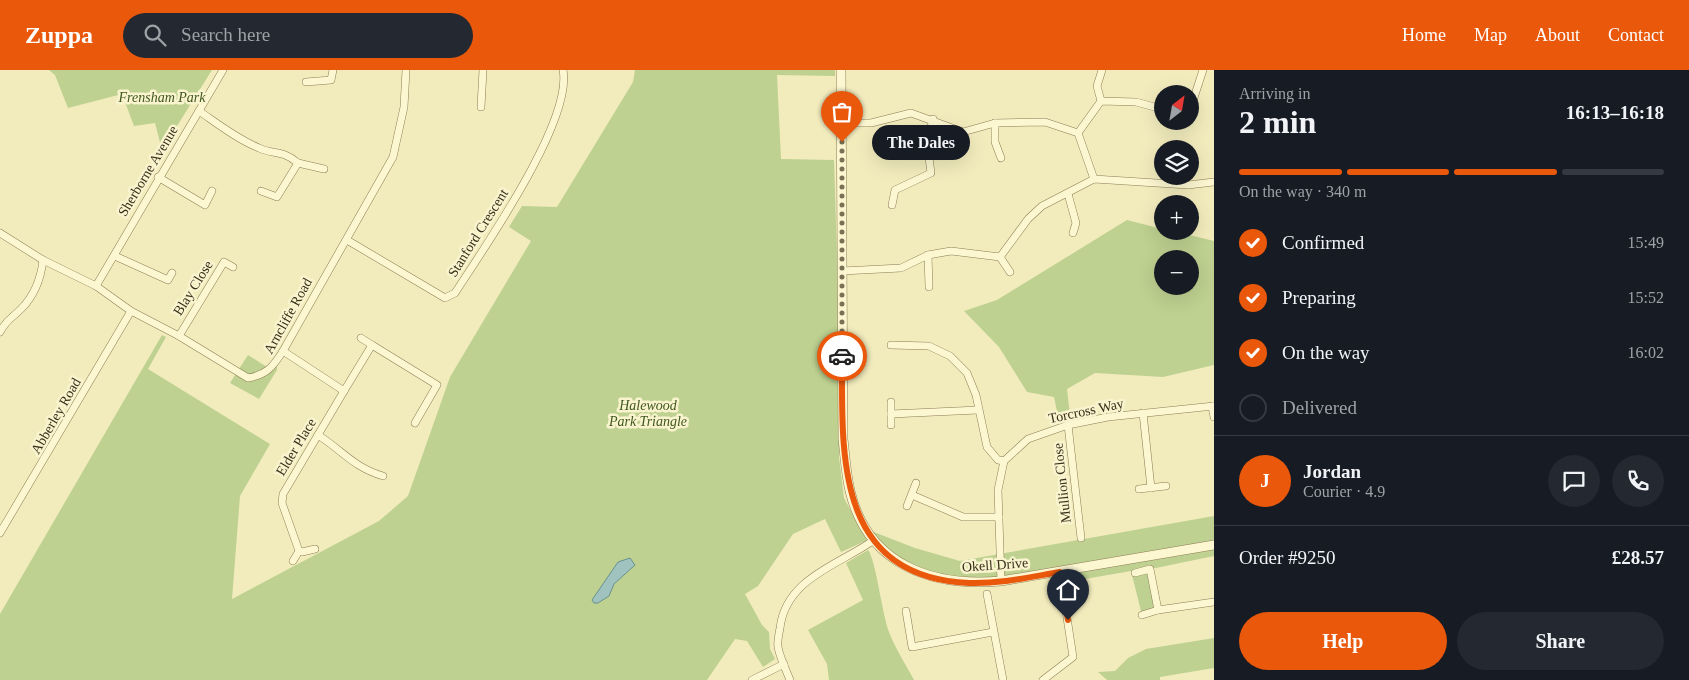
<!DOCTYPE html>
<html lang="en">
<head>
<meta charset="utf-8">
<style>
  :root { --surface:#171b24; --page:#242831; --text:#f1f3f6; --muted:#9ea1a6; --line:#363941; --accent:#ea580c }
  body { margin:0; font-family:Georgia,serif; background:var(--page); color:var(--text); height:100vh; display:flex; flex-direction:column; font-size:19px; white-space:nowrap }
  * { box-sizing:border-box; margin:0 }
  p { font-size:16px; color:var(--muted) }
  .icon { flex:none; width:28px; height:28px; fill:none; stroke:currentColor; stroke-width:2; stroke-linecap:round; stroke-linejoin:round }
  .map { position:relative; flex:1; overflow:hidden }
  .sheet { display:flex; flex-direction:column; background:var(--surface); width:475px }
  .sheet>* { flex:none }
  .needle { width:32px; rotate:31deg }
  .fabs { position:absolute; left:1154px; top:15px; display:grid; gap:10px }
  .fabs a { display:grid; place-items:center; width:45px; height:45px; border-radius:50%; background:var(--surface); box-shadow:0 5px 20px #0002; font-size:25px }
  .pin { position:absolute; display:grid; place-items:center; width:42px; height:42px; color:#fff; margin:-51px -21px; border-radius:50% 50% 50% 0; rotate:-45deg; box-shadow:0 0 5px #0007 }
  .pin .icon { rotate:45deg }
  .courier { position:absolute; display:grid; place-items:center; width:50px; height:50px; margin:-25px; border:4px solid #ea580c; border-radius:50%; background:#fff; color:#222; box-shadow:0 1px 6px #0007 }
  .bubble { position:absolute; height:35px; border-radius:18px; background:var(--surface); box-shadow:0 5px 20px #0002; font-size:16px; font-weight:600; line-height:35px; text-align:center }
  .head em { font-style:normal; font-weight:600 }
  .head div { display:flex; flex-direction:column-reverse }
  .head { display:flex; align-items:center; justify-content:space-between; height:85px; padding:0 25px }
  h1 { font-size:32px; font-weight:600; line-height:38px }
  .bar { display:grid; grid-template-columns:repeat(4,1fr); gap:8px 5px; align-content:center; height:60px; padding:0 25px }
  .bar i { height:6px; border-radius:4px; background:var(--line) }
  .bar .active { background:var(--accent) }
  .bar p { grid-column:span 4 }
  .line { display:flex; align-items:center; gap:12px; padding:0 25px; border-top:1px solid var(--line) }
  .line div { flex:1 }
  .round { display:grid; place-items:center; flex:none; width:52px; height:52px; border-radius:26px; background:var(--page) }
  ol { padding:0 25px; list-style:none }
  li { display:flex; align-items:center; gap:15px; height:55px }
  li p { margin-inline-start:auto }
  li .icon { padding:5px; border-radius:50%; background:var(--accent); color:#fff; stroke-width:4 }
  li:last-child { color:var(--muted) }
  li i { width:28px; height:28px; border:2px solid var(--line); border-radius:50% }
  .action { display:flex; gap:10px; margin-top:auto; padding:10px 25px }
  .action a { flex:1; height:58px; border-radius:30px; background:var(--accent); color:#fff; font-size:20px; font-weight:600; line-height:58px; text-align:center }
  .action a+a { background:var(--page); color:var(--text) }
  header { display:flex; align-items:center; gap:30px; box-sizing:border-box; height:70px; padding:0 25px; background:var(--accent); color:#fff }
  header strong { font-size:24px }
  nav { display:flex; gap:28px; margin-inline-start:auto; font-size:18px }
  .search { width:350px; height:45px; background:var(--page); display:flex; align-items:center; gap:12px; box-sizing:border-box; padding:0 18px; border-radius:28px; color:var(--muted); font-size:19px }
  main { display:flex; flex:1; min-height:0 }
  .map>svg:first-child { display:block }
</style>
</head>
<body>
<header>
<strong>Zuppa</strong>
<div class="search"><svg class="icon" aria-label="search" viewBox="0 0 24 24"><circle cx="10" cy="10" r="6"/><path d="M15 15l6 6"/></svg>Search here</div>
<nav><a>Home</a><a>Map</a><a>About</a><a>Contact</a></nav>
</header>
<main>
<div class="map">
<svg width="1214" height="610" viewBox="0 0 1214 610">
  <rect width="100%" height="100%" fill="#f2ecbd"/>
  <g fill="#bed190" fill-rule="evenodd">
    <polygon points="49,0 212,0 162,80 155,53 134,56 122,24 68,38 55,5"/>
    <polygon points="635,0 835,0 835,6 777,5 781,89 834,90 840,279 839,387 844,428 863,463 870,469 841,482 825,449 793,464 758,516 745,524 762,555 769,562 770,579 775,589 763,597 747,571 735,569 707,610 0,610 0,544 162,265 166,267 148,299 270,374 240,426 232,529 379,451 408,426 450,307 531,171 509,157 522,136 557,137 633,12"/>
    <path d="M 1127,150 L 1162,159 L 1162,161 L 1173,161 L 1214,171 L 1214,295 L 1163,307 L 1095,303 L 1067,319 L 1071,354 L 1060,356 L 1054,327 L 1027,322 L 999,277 L 964,241 L 997,230 ZM 1162,189 L 1190,189 L 1190,216 L 1162,216 Z"/>
    <polygon points="248,285 270,299 277,291 277,300 259,329 230,313"/>
    <polygon points="1214,446 1214,486 1151,499 1158,540 1142,545 1131,501 1062,513 1060,502 951,511 905,496 866,459 915,478 960,491"/>
    <path d="M 868,480 C 876,490 882,544 889,562 C 895,578 906,595 914,610 L 829,610 L 827,594 L 808,560 L 863,530 L 846,493 Z"/>
    <polygon points="1214,568 1214,598 1160,607 1160,610 1107,610 1098,602 1115,601 1128,588 1146,579"/>
  </g>
  <polygon fill="#a1c3bf" stroke="#68928f" points="630,488 635,495 614,514 609,526 598,533 594,533 592,530 618,492"/>
  <g fill="none" stroke-linecap="round" stroke-linejoin="round">
    <defs>
      <g id="minor">
        <polyline points="306,12 331,10 333,0"/>
        <polyline points="1101,31 1097,16 1102,0"/>
        <polyline points="481,37 483,0"/>
        <polyline points="1190,40 1203,0"/>
        <path d="M 199,41 C 218,54 237,69 259,78 C 274,85 281,79 298,93 L 277,127 L 261,121"/>
        <polyline points="842,53 871,53 911,43 963,62 995,53 1045,52 1078,63 1094,109"/>
        <polyline points="995,53 995,72 1001,88"/>
        <polyline points="1078,63 1101,31 1136,32 1162,39"/>
        <polyline points="298,93 324,99"/>
        <polyline points="158,107 205,135 212,121"/>
        <polyline points="1068,124 1076,153 1073,163"/>
        <polyline points="892,135 895,120 931,103 927,73 933,49"/>
        <path d="M 0,163 L 43,190 L 96,216 L 131,241 L 179,266 L 248,308 C 266,305 273,297 283,281 L 393,87 L 404,37 L 406,0"/>
        <path d="M 347,170 L 445,228 L 455,223 C 484,178 573,51 563,0"/>
        <polyline points="928,185 929,217"/>
        <polyline points="115,186 168,210 172,203"/>
        <polyline points="1000,187 1010,202"/>
        <polyline points="842,201 901,198 928,185 951,181 1000,187 1028,149 1042,136 1094,109 1188,115 1214,112"/>
        <polyline points="96,216 223,0"/>
        <path d="M 0,262 C 7,249 11,249 21,239 C 34,226 41,208 43,190"/>
        <polyline points="179,266 224,192 233,197"/>
        <polyline points="361,268 372,275"/>
        <polyline points="891,275 929,276 950,286 967,303 976,325 987,377 998,390 1004,391"/>
        <polyline points="283,281 344,321 372,275 437,315 415,353"/>
        <polyline points="1212,336 1214,347"/>
        <polyline points="1143,343 1151,418"/>
        <polyline points="891,344 978,340"/>
        <polyline points="891,355 891,332"/>
        <polyline points="1068,355 1081,468"/>
        <path d="M 318,365 C 343,381 353,397 383,406"/>
        <polyline points="1139,419 1166,416"/>
        <polyline points="912,425 963,447 999,447"/>
        <polyline points="907,436 916,413"/>
        <polyline points="0,463 131,241"/>
        <polyline points="315,479 302,482 299,481 282,433 283,424 344,321"/>
        <polyline points="293,491 299,481"/>
        <polyline points="1135,503 1150,499 1158,540 1214,532"/>
        <polyline points="1001,511 998,420 1004,391 1028,369 1068,355 1108,347 1214,336"/>
        <polyline points="987,524 1003,610"/>
        <polyline points="906,541 912,577 993,562"/>
        <polyline points="1142,545 1158,540"/>
        <polyline points="752,610 784,594"/>
        <path d="M 790,610 C 786,600 780,588 778,577 C 777,572 779,564 780,558 C 786,508 839,495 874,470"/>
        <polyline points="1043,610 1073,587 1060,502"/>
      </g>
      <path id="tertiary" d="M 841,0 L 843,369 C 845,386 846,404 850,421 C 868,496 933,517 1001,511 L 1214,475"/>
    </defs>
    <use href="#minor" stroke="#8c7c55" stroke-width="8"/>
    <use href="#tertiary" stroke="#8c7c55" stroke-width="10"/>
    <use href="#minor" stroke="#fcf7d1" stroke-width="7"/>
    <use href="#tertiary" stroke="#fcf7d1" stroke-width="9"/>
  </g>
  <g fill="none" stroke-linecap="round" stroke-linejoin="round">
    <polyline stroke="#7a7154" stroke-width="5" stroke-dasharray="0 9" points="842,72 842,286"/>
    <path stroke="#ea580c" stroke-width="6" d="M 842,286 C 842,386 835,507 969,513 C 1000,514 1030,507 1060,502 L 1068,550"/>
  </g>
  <g text-anchor="middle" dominant-baseline="central" stroke-width="5" stroke-linejoin="round" paint-order="stroke">
    <g font-size="14" font-style="italic" fill="#40581f" stroke="#f9f4ce">
      <text x="162" y="27">Frensham Park</text>
      <text x="648" y="335">Halewood<tspan x="648" dy="16">Park Triangle</tspan></text>
    </g>
    <g font-size="14" fill="#3a2f1b" stroke="#f9f4ce">
      <text transform="translate(148 101) rotate(-59)">Sherborne Avenue</text>
      <text transform="translate(478 163) rotate(-58)">Stanford Crescent</text>
      <text transform="translate(193 218) rotate(-58)">Blay Close</text>
      <text transform="translate(288 246) rotate(-61)">Arncliffe Road</text>
      <text transform="translate(1086 341) rotate(-12)">Torcross Way</text>
      <text transform="translate(56 346) rotate(-60)">Abberley Road</text>
      <text transform="translate(296 377) rotate(-59)">Elder Place</text>
      <text transform="translate(1062 413) rotate(-96)">Mullion Close</text>
      <text transform="translate(995 495) rotate(-4)">Okell Drive</text>
    </g>
  </g>
</svg>
<div class="fabs">
<a><svg class="needle" viewBox="-14 -14 28 28"><path d="M0-13l5 13h-10z" fill="#e53935"/><path d="M0 13l5-13h-10z" fill="#9ea1a6"/></svg></a>
<a><svg class="icon" aria-label="layers" viewBox="0 0 24 24"><path d="M12 4l9 5-9 5-9-5zM3 14l9 5 9-5"/></svg></a>
<a>+</a>
<a>−</a>
</div>
<div class="pin" style="left:842px;top:72px;background:#ea580c"><svg class="icon" aria-label="bag" viewBox="0 0 24 24"><path d="M5 8h14l-1 12H6zM9 8a3 3 0 0 1 6 0"/></svg></div>
<div class="pin" style="left:1068px;top:550px;background:#1f2937"><svg class="icon" aria-label="home" viewBox="0 0 24 24"><path d="M3 11l9-7 9 7M6 9v11h12V9"/></svg></div>
<div class="courier" style="left:842px;top:286px"><svg class="icon" aria-label="car" viewBox="0 0 24 24"><path d="M5 17H2v-5l4-1 3-4h7l3 4 3 1v5h-3M9 17h6M6 11h13"/><circle cx="7" cy="17" r="2"/><circle cx="17" cy="17" r="2"/></svg></div>
<div class="bubble" style="left:872px;top:55px;width:98px">The Dales</div>
</div>
<section class="sheet">
<div class="head"><div><h1>2 min</h1><p>Arriving in</p></div><em>16:13–16:18</em></div>
<div class="bar"><i class="active"></i><i class="active"></i><i class="active"></i><i></i><p>On the way · 340 m</p></div>
<ol>
<li><svg class="icon" aria-label="check" viewBox="0 0 24 24"><path d="M5 12l5 5 9-10"/></svg>Confirmed<p>15:49</p></li>
<li><svg class="icon" aria-label="check" viewBox="0 0 24 24"><path d="M5 12l5 5 9-10"/></svg>Preparing<p>15:52</p></li>
<li><svg class="icon" aria-label="check" viewBox="0 0 24 24"><path d="M5 12l5 5 9-10"/></svg>On the way<p>16:02</p></li>
<li><i></i>Delivered</li>
</ol>
<div class="line" style="height:90px"><b class="round" style="background:var(--accent);color:#fff">J</b><div><b>Jordan</b><p>Courier · 4.9</p></div><a class="round"><svg class="icon" aria-label="chat" viewBox="0 0 24 24"><path d="M4 5h16v11H9l-5 4z"/></svg></a><a class="round"><svg class="icon" aria-label="phone" viewBox="0 0 24 24"><path d="M5 4h4l2 5-3 2q2 4 5 5l2-3 5 2v4C11 20 4 13 5 4z"/></svg></a></div>
<div class="line" style="height:65px"><div>Order #9250</div><b>£28.57</b></div>
<div class="action"><a>Help</a><a>Share</a></div>
</section>
</main>
</body>
</html>
